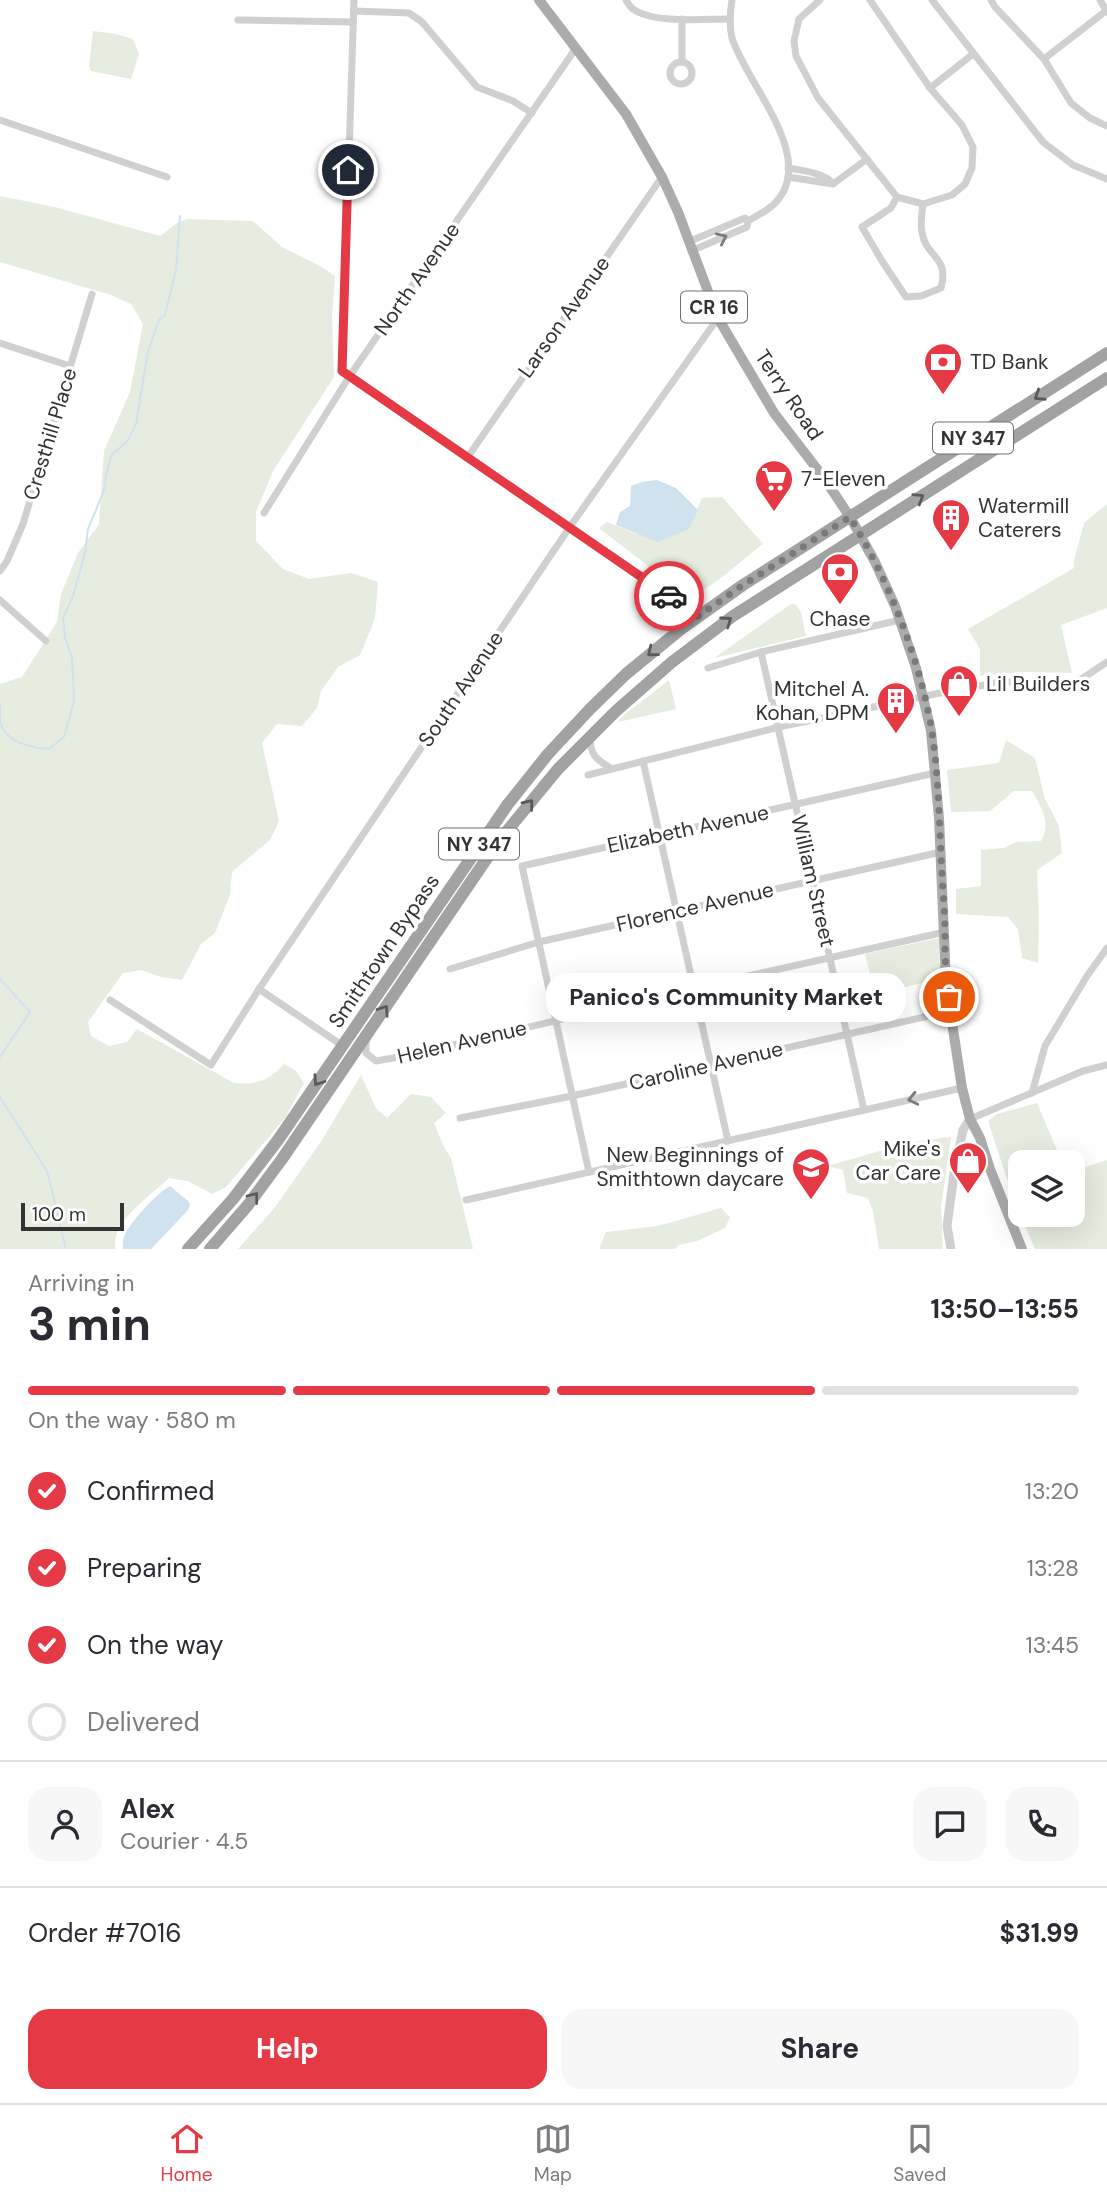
<!DOCTYPE html>
<html lang="en">
<head>
<meta charset="utf-8">
<style>
  :root { --surface:#fff; --page:#f7f7f7; --text:#2b2b33; --muted:#7c7c81; --line:#e1e1e2; --accent:#e63946 }
  body { margin:0; font-family:"DM Sans",sans-serif; background:var(--page); color:var(--text); height:100vh; display:flex; flex-direction:column; font-size:26px; white-space:nowrap }
  * { box-sizing:border-box; margin:0 }
  p { font-size:23px; color:var(--muted) }
  .icon { flex:none; width:38px; height:38px; fill:none; stroke:currentColor; stroke-width:2; stroke-linecap:round; stroke-linejoin:round }
  .map { position:relative; height:1249px; overflow:hidden }
  .drawer { display:flex; flex-direction:column; background:var(--surface); flex:1 }
  .drawer>* { flex:none }
  .tools { position:absolute; left:1008px; top:1150px; display:grid; gap:14px }
  .tools a { display:grid; place-items:center; width:77px; height:77px; border-radius:14px; background:var(--surface); box-shadow:0 7px 28px #0002; font-size:35px }
  .scale { position:absolute; left:21px; bottom:18px; width:103px; box-sizing:border-box; padding-left:7px; border:4px solid #333; border-top:0; font-size:19px; line-height:24px; white-space:nowrap; color:#333; -webkit-text-stroke:5px #fff; paint-order:stroke }
  .pin { position:absolute; display:grid; place-items:center; width:60px; height:60px; color:#fff; margin:-30px; border:4px solid #fff; border-radius:50%; box-shadow:0 2px 7px #0007 }
  .courier { position:absolute; display:grid; place-items:center; width:70px; height:70px; margin:-35px; border:5px solid #e63946; border-radius:50%; background:#fff; color:#222; box-shadow:0 2px 9px #0007 }
  .bubble { position:absolute; height:49px; border-radius:21px; background:var(--surface); box-shadow:0 7px 28px #0002; font-size:23px; font-weight:700; line-height:49px; text-align:center }
  .headline em { font-style:normal; font-weight:700 }
  .headline div { display:flex; flex-direction:column-reverse }
  .headline { display:flex; align-items:center; justify-content:space-between; height:119px; padding:0 28px }
  h1 { font-size:46px; font-weight:700; line-height:52px }
  .bar { display:grid; grid-template-columns:repeat(4,1fr); gap:10px 7px; align-content:center; height:84px; padding:0 28px }
  .bar i { height:9px; border-radius:5px; background:var(--line) }
  .bar .selected { background:var(--accent) }
  .bar p { grid-column:span 4 }
  .line { display:flex; align-items:center; gap:18px; padding:0 28px; border-top:2px solid var(--line) }
  .line div { flex:1 }
  .round { display:grid; place-items:center; flex:none; width:74px; height:74px; border-radius:21px; background:var(--page) }
  ol { padding:0 28px; list-style:none }
  li { display:flex; align-items:center; gap:21px; height:77px }
  li p { margin-inline-start:auto }
  li .icon { padding:7px; border-radius:50%; background:var(--accent); color:#fff; stroke-width:4 }
  li:last-child { color:var(--muted) }
  li i { width:38px; height:38px; border:4px solid var(--line); border-radius:50% }
  .primary-button { display:flex; gap:14px; margin-top:auto; padding:14px 28px }
  .primary-button a { flex:1; height:80px; border-radius:21px; background:var(--accent); color:#fff; font-size:28px; font-weight:700; line-height:80px; text-align:center }
  .primary-button a+a { background:var(--page); color:var(--text) }
  .menu { display:flex; justify-content:space-around; align-items:center; height:98px; border-top:2px solid var(--line); background:var(--surface); font-size:19px; color:var(--muted) }
  .menu a { display:grid; justify-items:center; gap:4px }
  .menu .selected { color:var(--accent) }
  .map>svg:first-child { display:block }
</style>
</head>
<body>
<div class="map">
<svg width="1107" height="1249" viewBox="0 0 1107 1249">
  <rect width="100%" height="100%" fill="#fff"/>
  <g fill="#e6ecdf">
    <polygon points="93,31 115,34 133,39 139,54 131,79 91,71 89,66"/>
    <path d="M 0,196 L 55,207 L 160,236 L 177,223 L 187,219 L 253,221 L 282,247 L 320,266 L 335,276 L 332,316 L 334,377 L 273,471 L 256,512 L 256,541 L 283,569 L 309,579 L 351,573 L 378,582 L 375,619 L 360,655 L 338,667 L 321,691 L 317,708 L 302,726 L 277,724 L 262,743 L 279,821 L 270,840 L 232,872 L 230,895 L 215,933 L 201,944 L 182,980 L 161,977 L 141,970 L 123,973 L 88,1022 L 91,1036 L 109,1046 L 127,1042 L 137,1029 L 234,1083 C 257,1085 268,1081 284,1064 L 295,1070 L 304,1083 L 285,1118 L 226,1187 L 212,1194 L 188,1181 L 169,1178 C 152,1195 109,1222 116,1249 L 0,1249 L 0,684 L 22,677 L 57,622 L 61,594 L 78,553 L 99,524 L 104,451 L 130,392 L 143,324 L 131,304 L 111,295 L 0,262 Z"/>
    <path d="M 722,497 L 763,544 C 737,563 718,585 688,597 L 599,528 L 607,522 L 637,534 L 689,529 L 702,498 Z"/>
    <polygon points="1107,504 1107,608 1061,625 1072,673 1026,672 980,676 980,649 968,629 1074,568 1074,560 1084,523"/>
    <polygon points="791,604 795,604 801,612 806,636 714,658"/>
    <polygon points="669,680 676,709 618,722 624,715"/>
    <path d="M 1006,740 L 1035,758 L 1045,799 L 1059,826 L 1062,853 L 1037,870 L 1039,919 L 1038,963 L 1022,958 L 1018,929 L 1008,917 L 956,914 L 956,889 L 981,886 L 981,850 L 1004,848 L 1016,842 L 1041,841 C 1052,823 1041,807 1032,791 L 1014,791 L 990,811 L 951,812 L 947,770 L 999,763 Z"/>
    <polygon points="939,938 940,979 875,994 865,954"/>
    <polygon points="361,1075 376,1108 387,1118 411,1094 431,1097 446,1113 434,1123 444,1147 451,1158 473,1249 238,1249 276,1206 322,1140"/>
    <polygon points="1037,1103 1062,1162 1020,1162 1020,1214 1073,1214 1073,1171 1107,1160 1107,1249 1035,1249 1014,1200 988,1121 997,1114"/>
    <polygon points="951,1137 941,1207 943,1249 879,1249 873,1211 868,1198 847,1193 843,1170 827,1166 912,1142"/>
    <polygon points="721,1208 730,1217 725,1228 697,1241 678,1245 675,1249 599,1249 606,1232 658,1226"/>
  </g>
  <g fill="#cfe2ee">
    <polygon points="657,480 676,488 698,510 689,529 658,542 616,525 620,512 630,506 631,486 642,482"/>
    <path d="M 170,1186 L 188,1201 L 190,1205 L 188,1210 L 151,1249 L 123,1249 C 123,1247 123,1239 124,1237 C 129,1223 157,1193 170,1186 Z"/>
  </g>
  <g fill="none" stroke-linecap="round" stroke-linejoin="round">
    <g stroke="#cfe2ee" stroke-width="2">
      <path d="M 0,704 C 0,709 0,717 0,722 C 5,742 32,748 49,749 L 64,737 L 74,701 L 72,658 L 65,638 L 63,618 L 73,596 L 85,553 L 88,529 L 105,488 L 106,476 L 111,456 L 128,440 L 136,424 L 148,351 L 159,320 L 165,315 L 176,270 L 180,216"/>
      <polyline points="0,979 30,1012 0,1057"/>
      <polyline points="0,1097 47,1171 66,1249"/>
    </g>
    <g stroke="#d0d0d0" stroke-width="7">
      <polyline points="354,0 342,371 676,601 696,618"/>
      <path d="M 626,0 C 628,3 630,7 633,9 C 654,24 704,19 729,19"/>
      <polyline points="820,0 799,19 794,41 796,56 818,98 897,197 923,204 952,195 965,184 972,168 973,147 962,125 930,88 870,0"/>
      <polyline points="932,0 1043,142 1073,165 1107,179"/>
      <polyline points="991,0 995,7 1044,59 1071,103 1090,118 1107,126"/>
      <polyline points="1100,0 1107,12"/>
      <polyline points="354,11 409,13 422,22 477,87 513,101 532,113"/>
      <polyline points="238,20 353,22"/>
      <polyline points="1044,59 1107,10"/>
      <polyline points="682,62 682,19"/>
      <circle cx="681" cy="73" r="11"/>
      <polyline points="930,88 973,54"/>
      <polyline points="0,120 167,177"/>
      <path d="M 788,168 C 804,171 821,172 833,183"/>
      <polyline points="788,177 833,184 867,159"/>
      <path d="M 897,197 L 891,208 L 862,227 L 882,261 L 906,297 L 921,296 L 941,288 C 950,256 925,257 922,232 C 920,224 922,213 923,204"/>
      <polyline points="688,242 745,218 748,221"/>
      <path d="M 691,251 L 747,227 L 748,221 C 756,216 765,212 772,206 C 822,161 746,84 732,38 C 729,25 730,13 732,0"/>
      <polyline points="0,343 70,366"/>
      <polyline points="467,458 662,177"/>
      <polyline points="264,513 349,377 576,48"/>
      <polyline points="0,571 7,561 23,524 92,294"/>
      <polyline points="0,600 46,641"/>
      <polyline points="761,652 864,1110"/>
      <polyline points="708,668 761,652 900,620"/>
      <path d="M 590,737 C 590,754 596,760 611,768"/>
      <polyline points="643,761 728,1141"/>
      <polyline points="588,775 779,727 935,694 1001,682 1077,682 1107,662"/>
      <polyline points="450,969 539,942 941,852"/>
      <polyline points="259,989 343,1046"/>
      <polyline points="110,1000 211,1065 259,989 569,528 718,318"/>
      <polyline points="366,1041 366,1053 376,1061 415,1054 694,988 945,932"/>
      <polyline points="1032,1093 1045,1046 1087,976 1107,948"/>
      <polyline points="460,1118 572,1096 951,1011"/>
      <polyline points="970,1119 1083,1071 1107,1065"/>
      <polyline points="589,1172 522,866 935,773"/>
      <polyline points="466,1200 962,1088"/>
    </g>
    <polyline stroke="#d0d0d0" stroke-width="9" points="951,1249 947,1226 954,1174 963,1130 970,1119"/>
    <polyline stroke="#ababab" stroke-width="10" points="539,0 626,114 662,177 678,212 718,318 774,413 824,478 850,517 875,562 895,606 916,668 931,731 939,818 946,983 962,1088 970,1119 980,1138 990,1169 1022,1249"/>
    <g stroke="#a2a2a2" stroke-width="12">
      <polyline points="188,1249 233,1199 278,1140 508,804 548,754 590,709 626,674 681,629 743,585 1107,353"/>
      <polyline points="210,1249 248,1205 282,1159 498,842 558,769 616,711 672,662 733,616 1107,378"/>
    </g>
  </g>
  <defs><path id="oneway-chevron" d="M-2-3.5L2.5 0L-2 3.5" fill="none" stroke-width="1.6" stroke-linecap="round" stroke-linejoin="round" transform="scale(1.75)"/></defs>
  <g stroke="#7a7a7a">
    <use href="#oneway-chevron" transform="translate(722 238) rotate(-25)"/>
    <use href="#oneway-chevron" transform="translate(913 1099) rotate(167)"/>
  </g>
  <g stroke="#5a5a5a">
    <use href="#oneway-chevron" transform="translate(1039 396) rotate(147)"/>
    <use href="#oneway-chevron" transform="translate(919 498) rotate(-32)"/>
    <use href="#oneway-chevron" transform="translate(727 621) rotate(-35)"/>
    <use href="#oneway-chevron" transform="translate(652 652) rotate(141)"/>
    <use href="#oneway-chevron" transform="translate(529 804) rotate(-51)"/>
    <use href="#oneway-chevron" transform="translate(384 1010) rotate(-56)"/>
    <use href="#oneway-chevron" transform="translate(318 1081) rotate(124)"/>
    <use href="#oneway-chevron" transform="translate(254 1197) rotate(-52)"/>
  </g>
  <g fill="none" stroke-linecap="round" stroke-linejoin="round">
    <path stroke="#7a7a7a" stroke-width="7" stroke-dasharray="0 12.6" d="M 669,596 L 696,618 L 743,585 L 850,517 C 887,578 916,649 930,720 C 939,770 939,823 942,874 C 943,894 945,914 945,933 C 945,955 945,975 949,997"/>
    <polyline stroke="#e63946" stroke-width="9" points="348,170 342,371 669,596"/>
  </g>
  <defs>
    <symbol id="bank-pin" viewBox="-11 -11 22 30"><path d="M0 17L-7.5 6A9.5 9.5 0 1 1 7.5 6Z" fill="#e63946" stroke="#fff"/><path d="M-6-4H6V4H-6ZM0-2.3a2.3 2.3 0 1 0 0 4.6a2.3 2.3 0 1 0 0-4.6Z" fill="#fff"/></symbol>
    <symbol id="supermarket-pin" viewBox="-11 -11 22 30"><path d="M0 17L-7.5 6A9.5 9.5 0 1 1 7.5 6Z" fill="#e63946" stroke="#fff"/><path d="M-6-5.5h2.5l.6 2H6L4.5 2H-2.5L-4.4-4H-6ZM-1.5 3.2a1.3 1.3 0 1 0 .1 0ZM3 3.2a1.3 1.3 0 1 0 .1 0Z" fill="#fff"/></symbol>
    <symbol id="building-pin" viewBox="-11 -11 22 30"><path d="M0 17L-7.5 6A9.5 9.5 0 1 1 7.5 6Z" fill="#e63946" stroke="#fff"/><path d="M-4-6H4V6H1V3H-1V6H-4ZM-2.5-4.3h1.7v1.8h-1.7ZM.8-4.3h1.7v1.8H.8ZM-2.5-1h1.7V.8h-1.7ZM.8-1h1.7V.8H.8Z" fill="#fff"/></symbol>
    <symbol id="shop-pin" viewBox="-11 -11 22 30"><path d="M0 17L-7.5 6A9.5 9.5 0 1 1 7.5 6Z" fill="#e63946" stroke="#fff"/><path d="M-5-2.5h2.3a2.7 3.5 0 0 1 5.4 0H5L5.5 6h-11ZM-1.5-2.5h3a1.5 2.3 0 0 0-3 0Z" fill="#fff"/></symbol>
    <symbol id="school-pin" viewBox="-11 -11 22 30"><path d="M0 17L-7.5 6A9.5 9.5 0 1 1 7.5 6Z" fill="#e63946" stroke="#fff"/><path d="M0-5L7-2L0 1L-7-2ZM-4 1L0 2.5L4 1V4Q0 6-4 4Z" fill="#fff"/></symbol>
  </defs>
  <g fill-rule="evenodd">
    <use href="#bank-pin" x="921" y="340" width="44" height="60"/>
    <use href="#supermarket-pin" x="752" y="457" width="44" height="60"/>
    <use href="#building-pin" x="929" y="496" width="44" height="60"/>
    <use href="#bank-pin" x="818" y="550" width="44" height="60"/>
    <use href="#shop-pin" x="937" y="662" width="44" height="60"/>
    <use href="#building-pin" x="874" y="679" width="44" height="60"/>
    <use href="#shop-pin" x="946" y="1139" width="44" height="60"/>
    <use href="#school-pin" x="789" y="1145" width="44" height="60"/>
  </g>
  <g text-anchor="middle" dominant-baseline="central" stroke-width="7" stroke-linejoin="round" paint-order="stroke">
    <g fill="#fff" stroke="#707070" stroke-width="2">
      <rect x="681" y="291.5" width="66" height="31" rx="5"/>
      <rect x="933" y="422.5" width="80" height="31" rx="5"/>
      <rect x="439" y="828.5" width="80" height="31" rx="5"/>
    </g>
    <g font-size="19" font-weight="bold" fill="#333">
      <text x="714" y="307">CR 16</text>
      <text x="973" y="438">NY 347</text>
      <text x="479" y="844">NY 347</text>
    </g>
    <g font-size="21" fill="#333" stroke="#fff">
      <text transform="translate(417 279) rotate(-55)">North Avenue</text>
      <text transform="translate(564 317) rotate(-55)">Larson Avenue</text>
      <text transform="translate(789 395) rotate(56)">Terry Road</text>
      <text transform="translate(50 434) rotate(-73)">Cresthill Place</text>
      <text transform="translate(461 689) rotate(-56)">South Avenue</text>
      <text transform="translate(688 829) rotate(-12)">Elizabeth Avenue</text>
      <text transform="translate(813 881) rotate(77)">William Street</text>
      <text transform="translate(695 907) rotate(-13)">Florence Avenue</text>
      <text transform="translate(384 951) rotate(-56)">Smithtown Bypass</text>
      <text transform="translate(462 1042) rotate(-13)">Helen Avenue</text>
      <text transform="translate(706 1066) rotate(-13)">Caroline Avenue</text>
    </g>
    <g font-size="21" fill="#333" stroke="#fff" text-anchor="start">
      <text x="970" y="362">TD Bank</text>
      <text x="801" y="479">7-Eleven</text>
      <text x="978" y="506">Watermill<tspan x="978" dy="24">Caterers</tspan></text>
      <text x="840" y="619" text-anchor="middle">Chase</text>
      <text x="986" y="684">Lil Builders</text>
      <text x="869" y="689" text-anchor="end">Mitchel A.<tspan x="869" dy="24">Kohan, DPM</tspan></text>
      <text x="941" y="1149" text-anchor="end">Mike's<tspan x="941" dy="24">Car Care</tspan></text>
      <text x="784" y="1155" text-anchor="end">New Beginnings of<tspan x="784" dy="24">Smithtown daycare</tspan></text>
    </g>
  </g>
</svg>
<div class="tools">
<a><svg class="icon" aria-label="layers" viewBox="0 0 24 24"><path d="M12 4l9 5-9 5-9-5zM3 14l9 5 9-5"/></svg></a>
</div>
<div class="scale">100 m</div>
<div class="pin" style="left:949px;top:997px;background:#ea580c"><svg class="icon" aria-label="bag" viewBox="0 0 24 24"><path d="M5 8h14l-1 12H6zM9 8a3 3 0 0 1 6 0"/></svg></div>
<div class="pin" style="left:348px;top:170px;background:#1f2937"><svg class="icon" aria-label="home" viewBox="0 0 24 24"><path d="M3 11l9-7 9 7M6 9v11h12V9"/></svg></div>
<div class="courier" style="left:669px;top:596px"><svg class="icon" aria-label="car" viewBox="0 0 24 24"><path d="M5 17H2v-5l4-1 3-4h7l3 4 3 1v5h-3M9 17h6M6 11h13"/><circle cx="7" cy="17" r="2"/><circle cx="17" cy="17" r="2"/></svg></div>
<div class="bubble" style="left:546px;top:973px;width:360px">Panico's Community Market</div>
</div>
<section class="drawer">
<div class="headline"><div><h1>3 min</h1><p>Arriving in</p></div><em>13:50–13:55</em></div>
<div class="bar"><i class="selected"></i><i class="selected"></i><i class="selected"></i><i></i><p>On the way · 580 m</p></div>
<ol>
<li><svg class="icon" aria-label="check" viewBox="0 0 24 24"><path d="M5 12l5 5 9-10"/></svg>Confirmed<p>13:20</p></li>
<li><svg class="icon" aria-label="check" viewBox="0 0 24 24"><path d="M5 12l5 5 9-10"/></svg>Preparing<p>13:28</p></li>
<li><svg class="icon" aria-label="check" viewBox="0 0 24 24"><path d="M5 12l5 5 9-10"/></svg>On the way<p>13:45</p></li>
<li><i></i>Delivered</li>
</ol>
<div class="line" style="height:126px"><a class="round"><svg class="icon" aria-label="person" viewBox="0 0 24 24"><circle cx="12" cy="8" r="4"/><path d="M4 21q1-7 8-7t8 7"/></svg></a><div><b>Alex</b><p>Courier · 4.5</p></div><a class="round"><svg class="icon" aria-label="chat" viewBox="0 0 24 24"><path d="M4 5h16v11H9l-5 4z"/></svg></a><a class="round"><svg class="icon" aria-label="phone" viewBox="0 0 24 24"><path d="M5 4h4l2 5-3 2q2 4 5 5l2-3 5 2v4C11 20 4 13 5 4z"/></svg></a></div>
<div class="line" style="height:91px"><div>Order #7016</div><b>$31.99</b></div>
<div class="primary-button"><a>Help</a><a>Share</a></div>
</section>
<nav class="menu">
<a class="selected"><svg class="icon" aria-label="home" viewBox="0 0 24 24"><path d="M3 11l9-7 9 7M6 9v11h12V9"/></svg>Home</a>
<a><svg class="icon" aria-label="map" viewBox="0 0 24 24"><path d="M3 6l6-2 6 2 6-2v14l-6 2-6-2-6 2zM9 4v14M15 6v14"/></svg>Map</a>
<a><svg class="icon" aria-label="saved" viewBox="0 0 24 24"><path d="M7 4h10v16l-5-4-5 4z"/></svg>Saved</a>
</nav>
</body>
</html>
